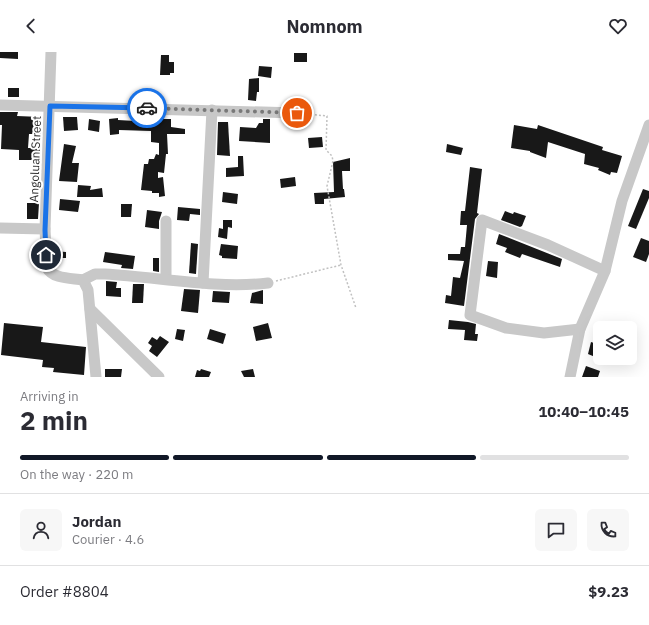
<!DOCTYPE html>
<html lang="en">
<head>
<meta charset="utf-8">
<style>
  :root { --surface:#fff; --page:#f7f7f7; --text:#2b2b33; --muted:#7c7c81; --line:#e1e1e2; --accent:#111827 }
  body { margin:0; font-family:"IBM Plex Sans",sans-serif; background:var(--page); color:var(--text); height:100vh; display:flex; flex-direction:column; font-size:15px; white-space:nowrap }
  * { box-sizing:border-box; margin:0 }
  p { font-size:13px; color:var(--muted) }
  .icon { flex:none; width:22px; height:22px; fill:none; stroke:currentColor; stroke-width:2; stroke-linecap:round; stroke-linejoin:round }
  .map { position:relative; height:325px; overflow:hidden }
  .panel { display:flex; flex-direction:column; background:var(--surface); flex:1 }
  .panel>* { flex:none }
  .tools { position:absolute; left:593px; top:269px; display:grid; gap:8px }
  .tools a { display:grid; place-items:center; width:44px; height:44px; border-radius:6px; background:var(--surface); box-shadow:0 4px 16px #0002; font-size:20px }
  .pin { position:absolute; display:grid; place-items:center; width:34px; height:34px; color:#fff; margin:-17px; border:2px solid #fff; border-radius:50%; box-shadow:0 1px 4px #0007 }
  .courier { position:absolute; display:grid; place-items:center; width:40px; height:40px; margin:-20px; border:3px solid #1a73e8; border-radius:50%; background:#fff; color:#222; box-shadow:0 1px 5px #0007 }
  .headline em { font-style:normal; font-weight:700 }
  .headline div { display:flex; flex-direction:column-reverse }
  .headline { display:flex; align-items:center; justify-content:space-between; height:68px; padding:0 20px }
  h1 { font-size:26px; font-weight:700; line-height:30px }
  .bar { display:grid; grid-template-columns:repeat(4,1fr); gap:6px 4px; align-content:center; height:48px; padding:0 20px }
  .bar i { height:5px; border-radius:3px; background:var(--line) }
  .bar .on { background:var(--accent) }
  .bar p { grid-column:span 4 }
  .line { display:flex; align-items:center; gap:10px; padding:0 20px; border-top:1px solid var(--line) }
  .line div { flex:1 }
  .round { display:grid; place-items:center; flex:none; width:42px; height:42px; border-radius:6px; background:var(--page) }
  header { display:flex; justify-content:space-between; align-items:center; height:52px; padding:0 20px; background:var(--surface); font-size:18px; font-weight:700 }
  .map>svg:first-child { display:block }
</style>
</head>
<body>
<header><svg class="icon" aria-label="back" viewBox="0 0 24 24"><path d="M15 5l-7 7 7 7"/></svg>Nomnom<svg class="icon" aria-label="heart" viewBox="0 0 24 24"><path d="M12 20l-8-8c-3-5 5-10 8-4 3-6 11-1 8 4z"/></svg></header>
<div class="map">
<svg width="649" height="325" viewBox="0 0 649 325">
  <rect width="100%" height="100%" fill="#fff"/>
  <g fill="#181818">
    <polygon points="0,0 18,0 18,7 0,6"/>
    <rect x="294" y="1" width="13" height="9"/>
    <polygon points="161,3 169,3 169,10 174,10 174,21 170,21 170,23 160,23"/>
    <polygon points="259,14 272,15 271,26 258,24"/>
    <polygon points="259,26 259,40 257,40 256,49 248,48 249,27"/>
    <rect x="8" y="36" width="11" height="9"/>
    <polygon points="0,60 18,60 17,64 41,65 41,82 29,82 28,96 40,96 40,108 19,108 19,98 1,97 2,73 0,73"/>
    <polygon points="63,65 77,65 78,78 64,79"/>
    <polygon points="118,66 118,68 153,70 161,70 161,67 171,67 171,75 185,77 185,82 167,82 168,102 166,102 164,121 158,120 158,126 163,125 165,144 159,145 159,141 152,141 152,139 141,138 144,112 148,112 149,107 154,107 156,102 159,103 159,91 151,90 151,79 119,78 119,82 110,83 109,67"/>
    <polygon points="89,67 100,69 99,80 88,78"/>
    <polygon points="263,67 270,67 270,91 239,89 240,75 256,76 259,71 263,71"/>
    <polygon points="218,70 228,70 230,104 217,103"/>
    <polygon points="514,73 537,77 538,73 603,95 602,98 622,104 617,121 611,120 610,123 598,118 599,116 584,112 585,102 548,90 546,106 530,100 530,99 511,96"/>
    <polygon points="322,85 323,95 309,96 308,86"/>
    <polygon points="64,92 76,94 72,111 79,111 77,130 59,129"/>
    <polygon points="447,92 463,96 461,103 446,100"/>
    <polygon points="238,104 243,104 244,124 226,125 226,116 238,115"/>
    <polygon points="350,106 350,119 342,119 343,137 344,137 345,145 324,147 324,152 315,152 314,141 334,140 333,110"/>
    <polygon points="470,115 482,117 477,161 479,162 475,167 464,254 445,251 446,243 451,244 453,225 460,226 464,209 448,208 448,202 460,202 461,195 465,195 467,173 460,173 461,159 465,159"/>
    <polygon points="295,125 296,134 281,136 280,127"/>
    <polygon points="78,133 91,134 90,138 102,136 103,145 77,145"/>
    <polygon points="643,137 649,139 649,146 636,177 628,174"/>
    <polygon points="223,140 238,142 237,152 222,150"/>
    <polygon points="60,147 80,149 78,160 59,158"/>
    <polygon points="27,151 39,151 38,167 27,167"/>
    <polygon points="121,152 132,152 131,165 121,165"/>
    <polygon points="178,155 200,157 200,163 190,162 189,169 177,168"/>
    <polygon points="147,158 162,160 159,169 159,177 145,175"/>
    <polygon points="505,159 513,162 514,160 526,164 522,174 520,175 501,168"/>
    <polygon points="223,168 232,168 232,176 228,175 227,187 218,185 219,176 223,177"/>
    <polygon points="499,182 562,207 560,215 522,202 520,206 505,200 507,196 496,192"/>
    <polygon points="641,186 649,189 649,202 646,210 633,205"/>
    <polygon points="191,191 198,192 196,222 189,221"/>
    <polygon points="221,192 238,194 237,207 222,206 222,204 219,203"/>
    <polygon points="54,199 66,200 66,206 53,206"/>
    <polygon points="105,200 135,204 133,217 121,216 122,213 103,210"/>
    <polygon points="153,206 159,206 159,220 153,219"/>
    <polygon points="488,209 498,210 497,226 486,224"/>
    <polygon points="106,229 117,230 116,236 121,236 121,245 106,244"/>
    <polygon points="133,232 144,232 143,251 132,251"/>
    <polygon points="184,237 200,238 198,261 181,259"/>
    <polygon points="263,238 263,252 250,251 252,241"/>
    <polygon points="213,239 230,240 229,251 212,250"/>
    <polygon points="449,268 468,270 476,272 475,282 478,282 477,289 464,288 465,278 448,277"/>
    <polygon points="4,271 43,275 41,290 86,295 84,323 53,320 54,316 42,315 43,308 1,303"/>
    <polygon points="268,271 272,286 256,289 253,275"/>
    <polygon points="177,277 185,278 183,289 175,287"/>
    <polygon points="210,277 226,282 223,292 207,287"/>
    <polygon points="160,284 169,290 157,305 149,299 152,294 148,291 152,285 157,288"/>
    <polygon points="591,290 600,293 600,307 588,302"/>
    <polygon points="586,314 600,319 598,325 582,325"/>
    <polygon points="105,317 122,317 121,325 105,325"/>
    <polygon points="201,317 211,320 209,325 195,325 197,318 200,319"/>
    <polygon points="253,317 255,325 244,325 241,319"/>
  </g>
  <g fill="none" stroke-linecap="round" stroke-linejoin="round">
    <g stroke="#c1c1c1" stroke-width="1.5" stroke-dasharray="2 2" stroke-linecap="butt">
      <polyline points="307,62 327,64 326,98 332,104 333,109 327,134 341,213 356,256"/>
      <polyline points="276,229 341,213"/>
    </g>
    <g stroke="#c8c8c8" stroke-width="11">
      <path d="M 51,0 L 45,177 L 47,216 C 53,227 71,226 83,228 L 88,238 L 96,325"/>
      <polyline points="0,53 297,61"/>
      <polyline points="0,176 45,177"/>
      <polyline points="166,227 166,169"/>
      <path d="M 83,228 L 95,222 L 105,222 C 159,225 215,237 268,231"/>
      <polyline points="203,231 212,58"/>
      <polyline points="90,257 159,325"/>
      <polyline points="580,277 544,281 506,276 470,263 482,168 548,193 605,219"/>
      <polyline points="570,325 580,277 605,219 622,149 649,73"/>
    </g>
  </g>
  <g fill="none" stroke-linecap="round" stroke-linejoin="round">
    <polyline stroke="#797979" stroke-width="4" stroke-dasharray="0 7.2" points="147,56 297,61"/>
    <polyline stroke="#1a73e8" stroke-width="5" points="46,203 45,178 50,54 147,56"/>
  </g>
  <g text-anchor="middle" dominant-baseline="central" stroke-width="4" stroke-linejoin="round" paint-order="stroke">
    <g font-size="12" fill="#313131" stroke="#fff">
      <text transform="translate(35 107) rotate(-88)">Angoluan Street</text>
    </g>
  </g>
</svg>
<div class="tools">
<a><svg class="icon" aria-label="layers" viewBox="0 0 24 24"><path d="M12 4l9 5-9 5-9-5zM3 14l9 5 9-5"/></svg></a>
</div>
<div class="pin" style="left:297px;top:61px;background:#ea580c"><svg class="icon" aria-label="bag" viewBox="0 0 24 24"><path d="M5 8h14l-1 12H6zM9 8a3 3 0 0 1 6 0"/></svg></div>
<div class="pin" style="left:46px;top:203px;background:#1f2937"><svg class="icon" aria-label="home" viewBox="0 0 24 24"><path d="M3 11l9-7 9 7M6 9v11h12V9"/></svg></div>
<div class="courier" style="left:147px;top:56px"><svg class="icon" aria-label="car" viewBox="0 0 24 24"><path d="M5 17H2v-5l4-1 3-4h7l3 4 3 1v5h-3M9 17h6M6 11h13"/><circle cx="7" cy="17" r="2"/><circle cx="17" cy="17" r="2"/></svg></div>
</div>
<section class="panel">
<div class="headline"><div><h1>2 min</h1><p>Arriving in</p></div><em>10:40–10:45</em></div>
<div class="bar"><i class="on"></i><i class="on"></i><i class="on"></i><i></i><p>On the way · 220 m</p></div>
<div class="line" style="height:72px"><a class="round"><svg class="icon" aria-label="person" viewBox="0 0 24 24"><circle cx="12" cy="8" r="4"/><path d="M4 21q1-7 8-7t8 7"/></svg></a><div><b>Jordan</b><p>Courier · 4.6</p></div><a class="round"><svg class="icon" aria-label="chat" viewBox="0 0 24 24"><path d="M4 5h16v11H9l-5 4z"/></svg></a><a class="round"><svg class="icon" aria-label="phone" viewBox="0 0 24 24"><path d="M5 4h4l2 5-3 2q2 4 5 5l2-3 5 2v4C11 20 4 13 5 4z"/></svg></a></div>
<div class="line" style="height:52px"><div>Order #8804</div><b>$9.23</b></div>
</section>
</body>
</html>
